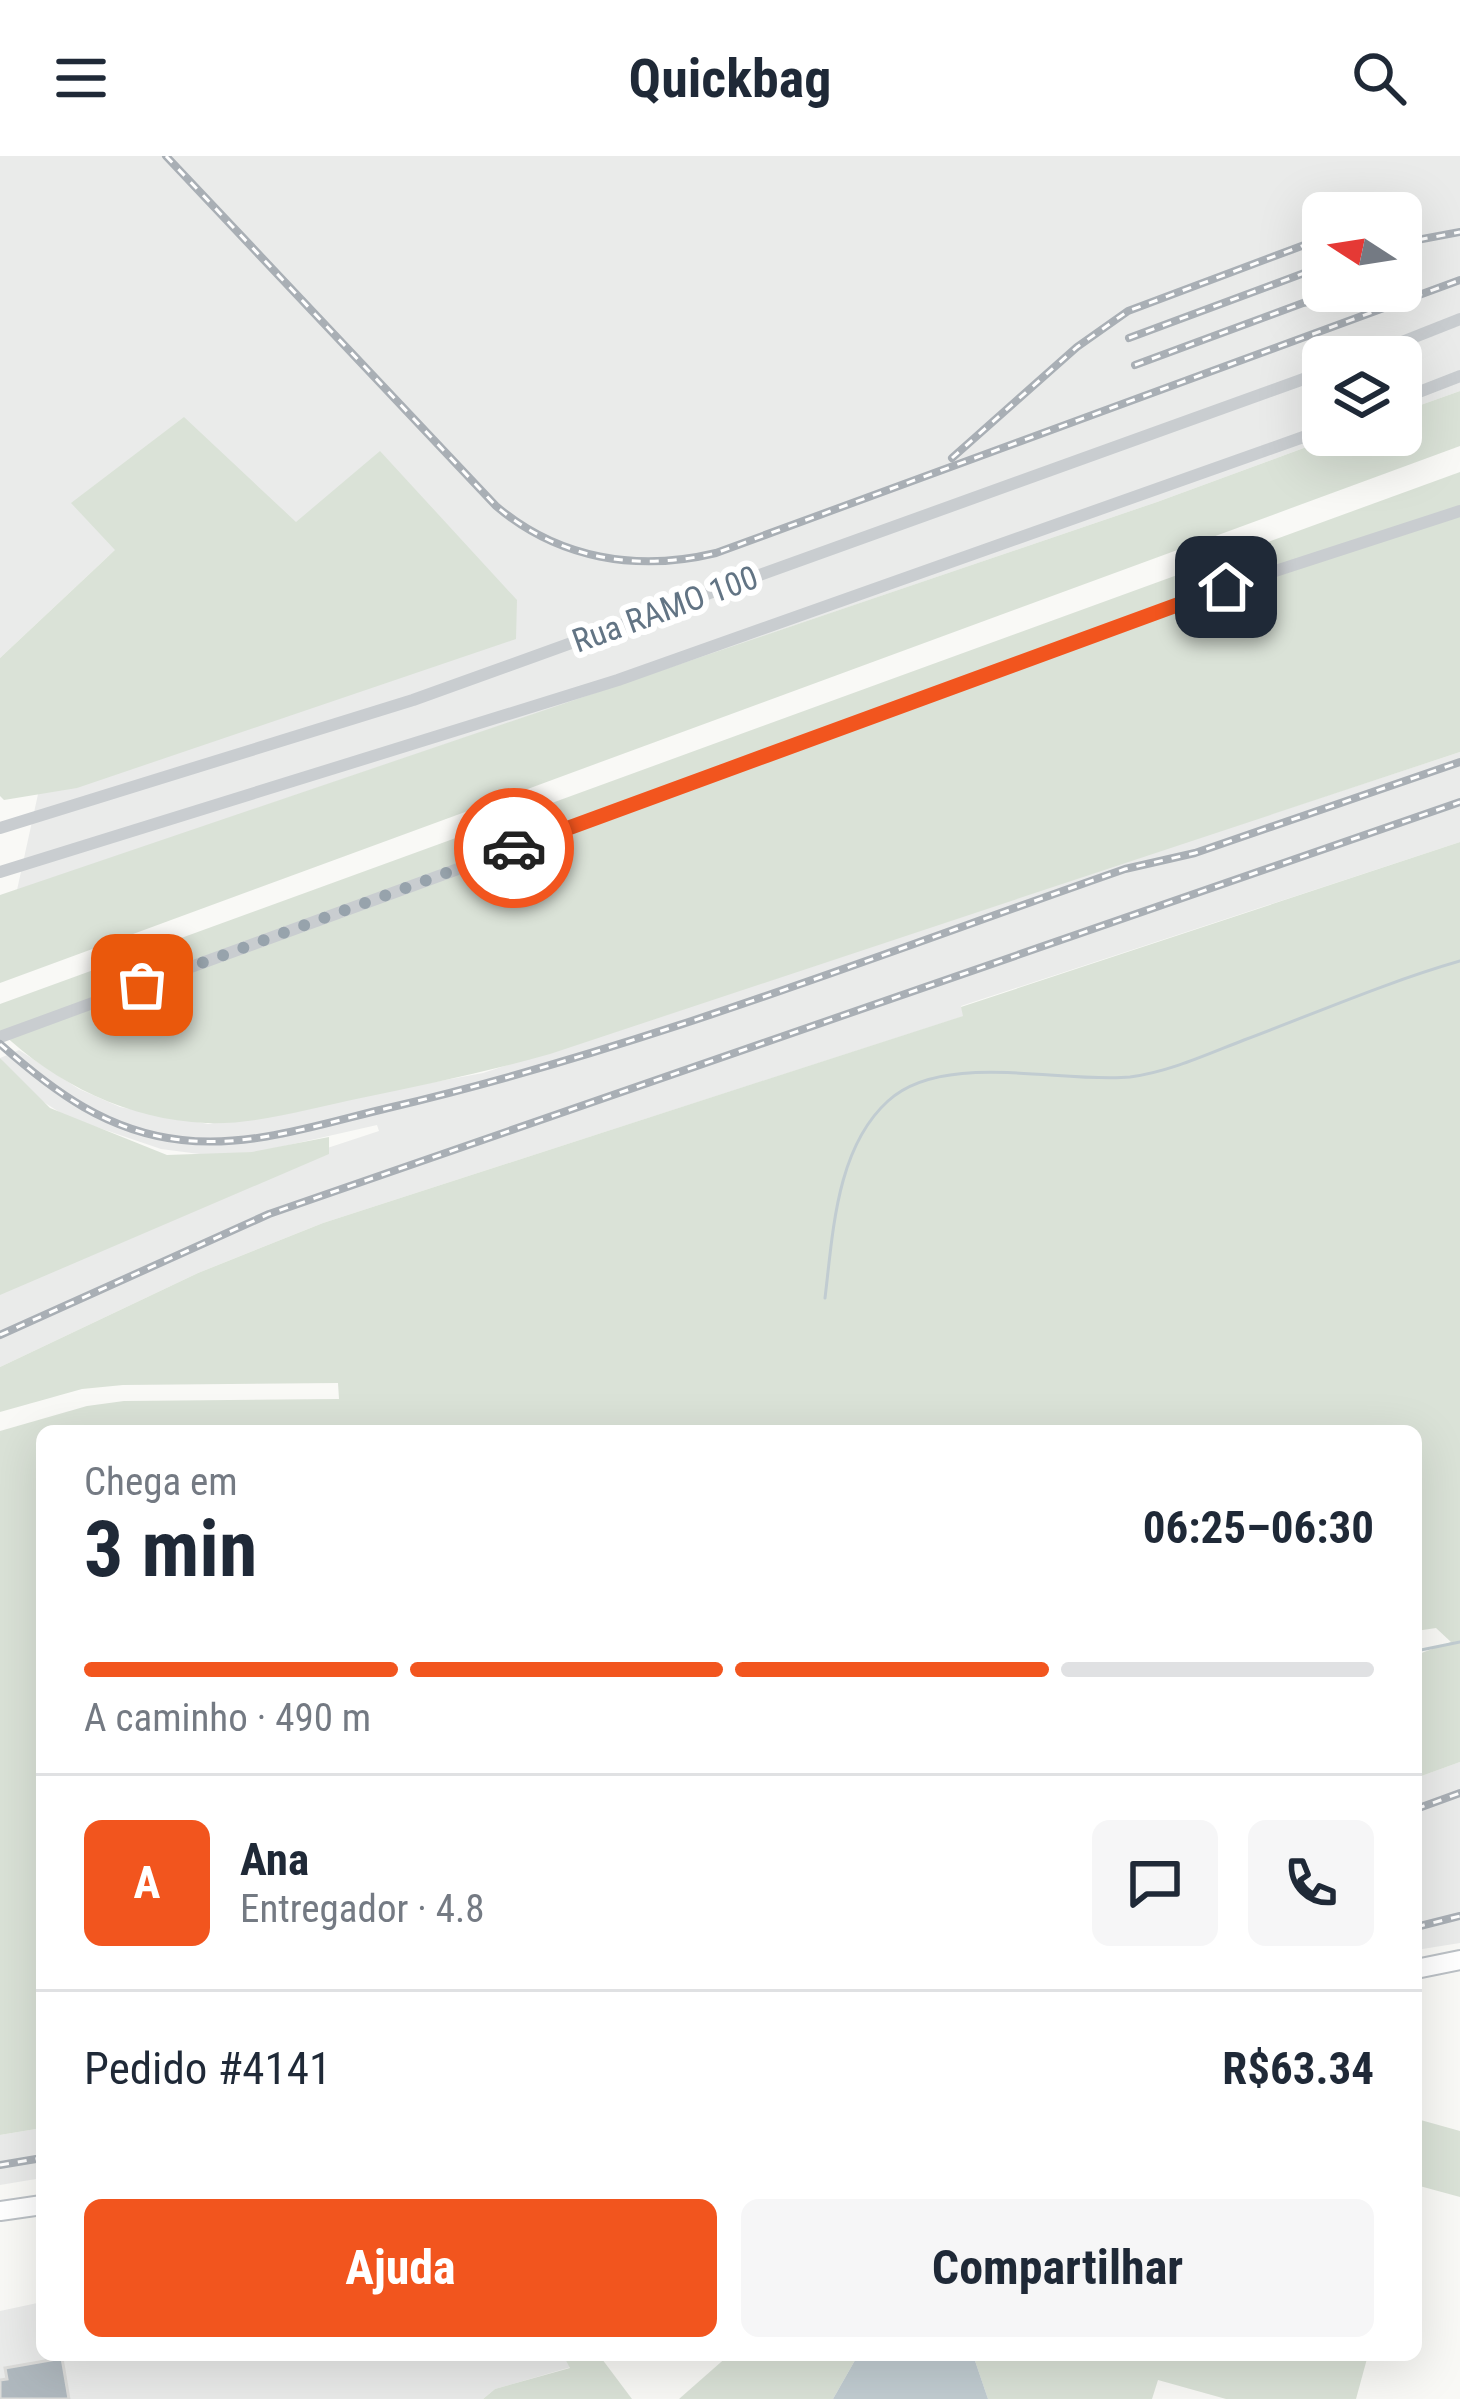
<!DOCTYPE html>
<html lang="pt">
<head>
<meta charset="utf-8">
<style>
  :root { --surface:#fff; --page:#f6f6f7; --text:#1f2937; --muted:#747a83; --line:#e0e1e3; --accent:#f2551e }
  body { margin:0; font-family:"Roboto Condensed",sans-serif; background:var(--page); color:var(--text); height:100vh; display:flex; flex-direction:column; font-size:45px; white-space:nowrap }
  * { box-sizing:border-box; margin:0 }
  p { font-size:39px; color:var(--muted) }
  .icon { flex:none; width:66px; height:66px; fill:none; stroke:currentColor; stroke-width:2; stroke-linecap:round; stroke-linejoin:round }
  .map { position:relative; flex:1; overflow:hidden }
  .sheet { position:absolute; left:36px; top:1269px; width:1386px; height:936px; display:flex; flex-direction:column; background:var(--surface); border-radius:18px; box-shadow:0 12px 48px #0002 }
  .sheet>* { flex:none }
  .needle { width:78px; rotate:282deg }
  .controls { position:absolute; left:1302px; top:36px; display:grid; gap:24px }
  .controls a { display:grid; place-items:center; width:120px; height:120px; border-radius:18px; background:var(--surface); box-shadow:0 12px 48px #0002; font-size:60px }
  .pin { position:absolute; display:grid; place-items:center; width:102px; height:102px; color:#fff; margin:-51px; border-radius:24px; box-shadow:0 6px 18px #0006 }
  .courier { position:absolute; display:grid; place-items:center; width:120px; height:120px; margin:-60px; border:9px solid #f2551e; border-radius:50%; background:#fff; color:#222; box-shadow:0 3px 15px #0007 }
  .headline em { font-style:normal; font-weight:700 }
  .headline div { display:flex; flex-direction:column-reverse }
  .headline { display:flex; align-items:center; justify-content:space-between; height:204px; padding:0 48px }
  h1 { font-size:78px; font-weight:700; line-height:90px }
  .bar { display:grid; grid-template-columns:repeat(4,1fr); gap:18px 12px; align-content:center; height:144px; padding:0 48px }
  .bar i { height:15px; border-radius:9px; background:var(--line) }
  .bar .current { background:var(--accent) }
  .bar p { grid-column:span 4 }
  .line { display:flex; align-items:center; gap:30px; padding:0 48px; border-top:3px solid var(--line) }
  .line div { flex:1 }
  .round { display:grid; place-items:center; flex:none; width:126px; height:126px; border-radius:18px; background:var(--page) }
  .action { display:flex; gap:24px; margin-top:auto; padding:24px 48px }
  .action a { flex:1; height:138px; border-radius:18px; background:var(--accent); color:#fff; font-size:48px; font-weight:700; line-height:138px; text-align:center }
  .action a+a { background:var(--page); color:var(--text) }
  header { display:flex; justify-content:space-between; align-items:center; height:156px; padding:0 48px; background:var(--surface); font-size:54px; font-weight:700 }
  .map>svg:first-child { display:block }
</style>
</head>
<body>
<header><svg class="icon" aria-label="menu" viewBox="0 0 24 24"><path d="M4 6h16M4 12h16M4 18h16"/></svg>Quickbag<svg class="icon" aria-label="search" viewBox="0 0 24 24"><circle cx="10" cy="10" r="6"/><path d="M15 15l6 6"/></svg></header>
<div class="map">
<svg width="1460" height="2243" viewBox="0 0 1460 2243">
  <rect width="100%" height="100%" fill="#f9f9f6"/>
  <g fill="#eaebea" fill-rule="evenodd">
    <path d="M 0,0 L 1460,0 L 1460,235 L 1401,256 L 1401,201 L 1323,201 L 1323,279 L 1339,279 L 1157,346 L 17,734 L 85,424 L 115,394 L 0,502 ZM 1323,57 L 1401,57 L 1401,135 L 1323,135 Z"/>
    <polygon points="1460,596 1460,686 961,850 964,860 323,1067 198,1117 0,1211 0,1137 294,1003 379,975 377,969 258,996 207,999 161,993 67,961 28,936 0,902 19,894 79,933 120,951 208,968 483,917"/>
    <polygon points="1460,1606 1460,1787 1416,1794 1416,1622"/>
    <polygon points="42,1972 42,2022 0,2029 0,1979"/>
    <polygon points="42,2146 42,2199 563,2199 571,2211 495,2233 483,2243 0,2243 0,2155"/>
  </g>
  <g fill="#dae2d7">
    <polygon points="1460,235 1460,290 0,827 0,739 1157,346 1339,279 1401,279 1401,256"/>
    <polygon points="184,261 296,366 380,295 517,444 516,483 77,632 4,644 0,640 0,502 115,394 71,347"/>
    <path d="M 1460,316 L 1460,596 L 550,898 C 487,916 424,929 361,942 C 311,952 257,969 206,967 C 129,964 55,928 0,875 L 0,848 Z"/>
    <polygon points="1460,686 1460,1606 1416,1622 1416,1499 1451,1486 1436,1472 1416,1475 1416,1275 42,1275 42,1972 0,1979 0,1275 87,1250 124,1245 339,1243 338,1227 123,1229 82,1233 0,1256 0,1211 198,1117 323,1067 963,860 961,851"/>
    <polygon points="0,902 50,952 167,999 252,996 329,981 329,998 0,1139"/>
    <polygon points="1416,1944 1417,1963 1460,1975 1460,2041 1416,2029"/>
    <polygon points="563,2199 599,2199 632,2243 483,2243 495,2233 570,2212"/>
    <polygon points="729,2199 858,2199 833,2243 679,2243"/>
    <polygon points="973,2199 1368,2199 1356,2243 1226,2243 1158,2224 1152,2243 988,2243"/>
  </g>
  <polygon fill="#c1ccd1" points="858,2199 973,2199 988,2243 833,2243"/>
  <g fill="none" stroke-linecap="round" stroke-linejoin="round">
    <g stroke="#c1ccd1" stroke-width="3">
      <path d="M 825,1142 C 833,1077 836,992 888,945 C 943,894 1062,928 1130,921 C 1169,916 1208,898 1244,884 C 1316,857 1387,826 1460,805"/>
      <polyline points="1416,1495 1460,1486"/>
    </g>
  </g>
  <polygon fill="#afb8be" stroke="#dbdbd9" stroke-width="3" points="62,2202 69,2243 0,2243 0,2224 7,2223 5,2212"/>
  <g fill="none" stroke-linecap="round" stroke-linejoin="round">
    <defs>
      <g id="secondary">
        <polyline points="1416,1813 1460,1804"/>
        <polyline points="0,2055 42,2049"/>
      </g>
    </defs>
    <use href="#secondary" stroke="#bbc0c5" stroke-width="22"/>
    <g stroke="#c9cdd0" stroke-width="12">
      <polyline points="1364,201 1460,163"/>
      <polyline points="1401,243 1460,220"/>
      <polyline points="0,672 413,544 1323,216"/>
      <polyline points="0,716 618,524 1323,274"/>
      <polyline points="0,881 1226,431 1460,355"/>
    </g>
    <use href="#secondary" stroke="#fff" stroke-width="18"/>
    <defs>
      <g id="rail">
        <path d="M 166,0 L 496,350 C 558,403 637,416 716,397 L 1460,124"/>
        <polyline points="1401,87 1460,76"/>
        <polyline points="1129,182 1323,110"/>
        <polyline points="1135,209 1303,147 1363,135"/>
        <polyline points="952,302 1077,191 1128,155 1323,82"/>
        <path d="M 0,888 C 54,936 108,976 182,984 C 251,992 321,968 388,952 C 640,893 881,798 1125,713 L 1195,697 L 1460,606"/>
        <polyline points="0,1179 269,1058 1460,646"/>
        <polyline points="1416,1653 1460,1637"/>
        <polyline points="1416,1771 1460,1760"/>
        <polyline points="0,2009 42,2002"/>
      </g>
    </defs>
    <use href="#rail" stroke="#a9afb5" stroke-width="8"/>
    <use href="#rail" stroke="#fff" stroke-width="3" stroke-dasharray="9" stroke-linecap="butt"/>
  </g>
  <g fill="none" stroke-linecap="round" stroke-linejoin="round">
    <polyline stroke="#97a3ac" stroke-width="12" stroke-dasharray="0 21.6" points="142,829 514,692"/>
    <polyline stroke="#f2551e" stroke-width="15" points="514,692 1226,431"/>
  </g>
  <g text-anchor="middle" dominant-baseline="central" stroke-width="12" stroke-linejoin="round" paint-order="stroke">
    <g font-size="33" fill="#627484" stroke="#fff">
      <text transform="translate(665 453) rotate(-20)">Rua RAMO 100</text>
    </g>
  </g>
</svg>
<div class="controls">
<a><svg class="needle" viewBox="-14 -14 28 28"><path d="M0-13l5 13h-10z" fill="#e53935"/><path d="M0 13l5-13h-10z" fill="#747a83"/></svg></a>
<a><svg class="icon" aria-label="layers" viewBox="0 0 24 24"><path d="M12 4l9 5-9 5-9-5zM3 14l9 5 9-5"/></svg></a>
</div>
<div class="pin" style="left:142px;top:829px;background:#ea580c"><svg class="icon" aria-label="bag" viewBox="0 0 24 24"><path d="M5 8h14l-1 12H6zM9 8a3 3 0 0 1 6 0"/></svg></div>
<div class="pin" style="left:1226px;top:431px;background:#1f2937"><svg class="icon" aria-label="home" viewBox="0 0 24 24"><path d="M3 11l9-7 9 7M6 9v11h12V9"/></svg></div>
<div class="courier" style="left:514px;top:692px"><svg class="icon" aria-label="car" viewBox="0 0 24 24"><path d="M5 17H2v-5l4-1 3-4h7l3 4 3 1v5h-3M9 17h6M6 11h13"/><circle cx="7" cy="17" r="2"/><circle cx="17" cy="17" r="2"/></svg></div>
<section class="sheet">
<div class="headline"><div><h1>3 min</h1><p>Chega em</p></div><em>06:25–06:30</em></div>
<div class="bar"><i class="current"></i><i class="current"></i><i class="current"></i><i></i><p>A caminho · 490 m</p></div>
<div class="line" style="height:216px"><b class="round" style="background:var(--accent);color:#fff">A</b><div><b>Ana</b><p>Entregador · 4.8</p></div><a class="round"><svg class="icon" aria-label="chat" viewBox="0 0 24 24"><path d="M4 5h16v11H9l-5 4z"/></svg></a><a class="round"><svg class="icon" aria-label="phone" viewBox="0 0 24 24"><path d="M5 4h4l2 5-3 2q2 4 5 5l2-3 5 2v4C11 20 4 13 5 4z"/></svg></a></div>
<div class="line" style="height:156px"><div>Pedido #4141</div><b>R$63.34</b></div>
<div class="action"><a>Ajuda</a><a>Compartilhar</a></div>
</section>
</div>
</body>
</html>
